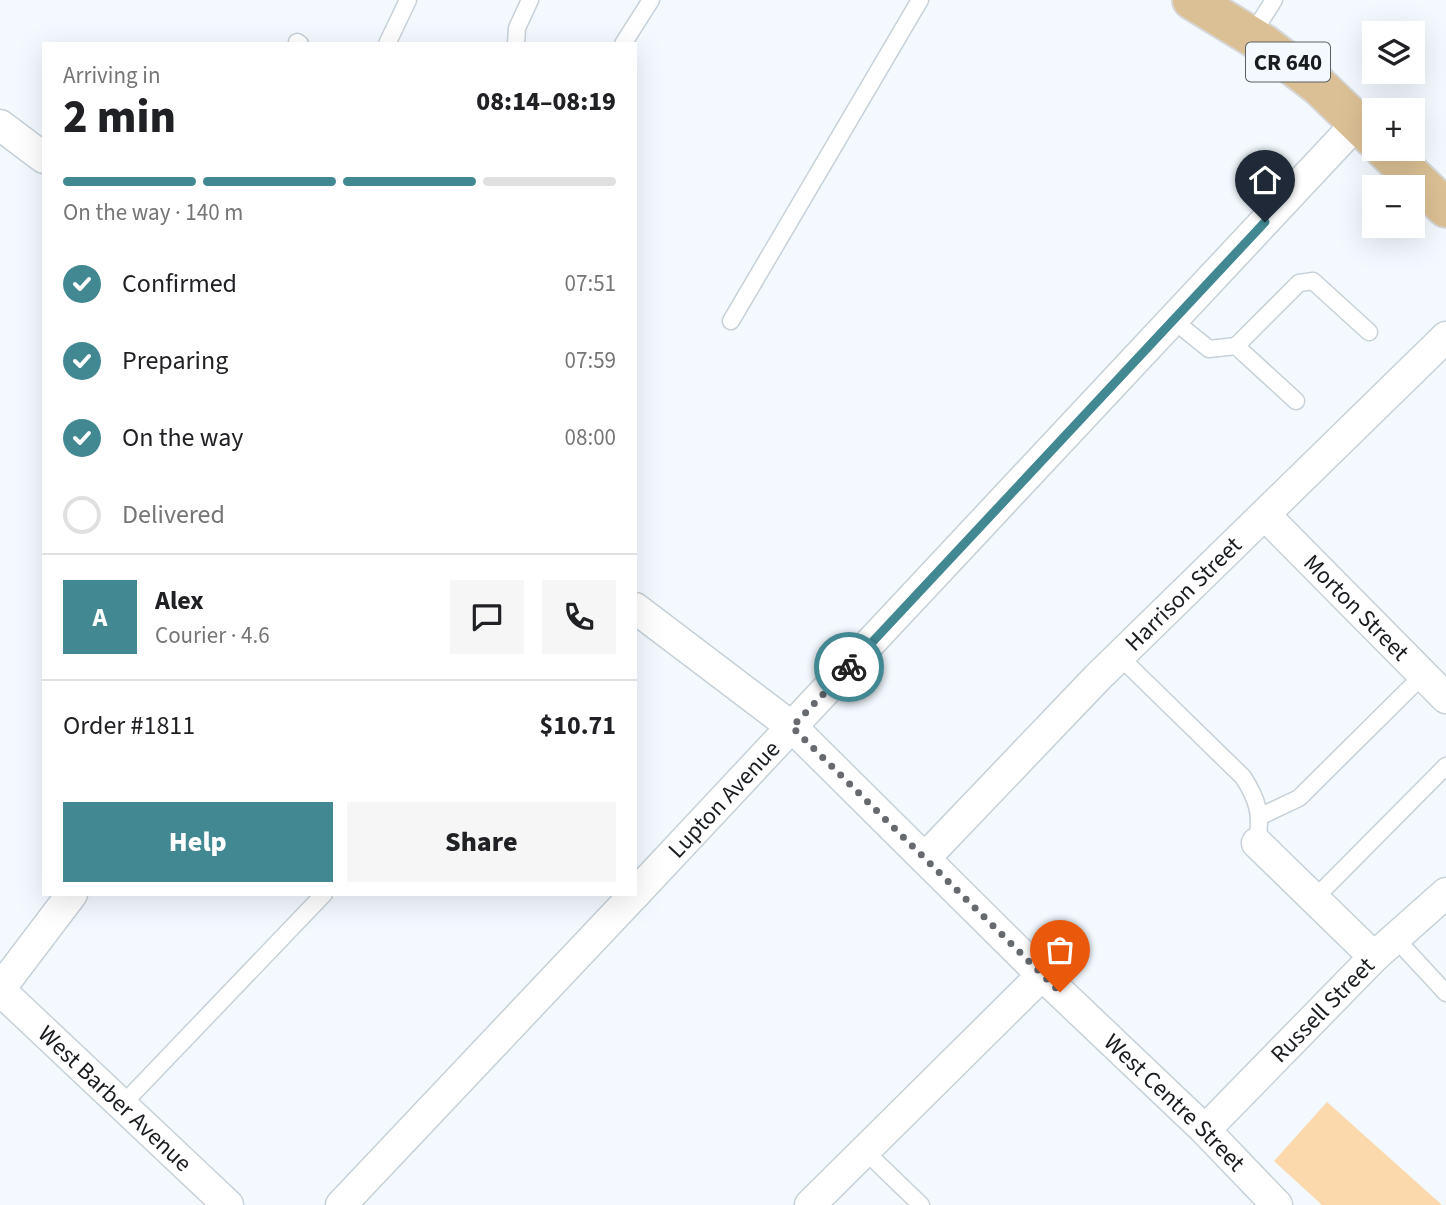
<!DOCTYPE html>
<html lang="en">
<head>
<meta charset="utf-8">
<style>
  :root { --surface:#fff; --page:#f6f6f6; --text:#202124; --muted:#757577; --line:#e0e0e0; --accent:#428893 }
  body { margin:0; font-family:"Source Sans 3",sans-serif; background:var(--page); color:var(--text); height:100vh; display:flex; flex-direction:column; font-size:26px; white-space:nowrap }
  * { box-sizing:border-box; margin:0 }
  p { font-size:23px; color:var(--muted) }
  .icon { flex:none; width:38px; height:38px; fill:none; stroke:currentColor; stroke-width:2; stroke-linecap:round; stroke-linejoin:round }
  .map { position:relative; flex:1; overflow:hidden }
  .sheet { position:absolute; left:42px; top:42px; width:595px; height:854px; display:flex; flex-direction:column; background:var(--surface); border-radius:0px; box-shadow:0 7px 28px #0002 }
  .sheet>* { flex:none }
  .tools { position:absolute; left:1362px; top:21px; display:grid; gap:14px }
  .tools a { display:grid; place-items:center; width:63px; height:63px; border-radius:0px; background:var(--surface); box-shadow:0 7px 28px #0002; font-size:35px }
  .pin { position:absolute; display:grid; place-items:center; width:60px; height:60px; color:#fff; margin:-72px -30px; border-radius:50% 50% 50% 0; rotate:-45deg; box-shadow:0 0 7px #0007 }
  .pin .icon { rotate:45deg }
  .courier { position:absolute; display:grid; place-items:center; width:70px; height:70px; margin:-35px; border:5px solid #428893; border-radius:50%; background:#fff; color:#222; box-shadow:0 2px 9px #0007 }
  .summary em { font-style:normal; font-weight:800 }
  .summary div { display:flex; flex-direction:column-reverse }
  .summary { display:flex; align-items:center; justify-content:space-between; height:119px; padding:0 21px }
  h1 { font-size:46px; font-weight:800; line-height:52px }
  .bar { display:grid; grid-template-columns:repeat(4,1fr); gap:10px 7px; align-content:center; height:84px; padding:0 21px }
  .bar i { height:9px; border-radius:5px; background:var(--line) }
  .bar .active { background:var(--accent) }
  .bar p { grid-column:span 4 }
  .line { display:flex; align-items:center; gap:18px; padding:0 21px; border-top:2px solid var(--line) }
  .line div { flex:1 }
  .round { display:grid; place-items:center; flex:none; width:74px; height:74px; border-radius:0px; background:var(--page) }
  ol { padding:0 21px; list-style:none }
  li { display:flex; align-items:center; gap:21px; height:77px }
  li p { margin-inline-start:auto }
  li .icon { padding:7px; border-radius:50%; background:var(--accent); color:#fff; stroke-width:4 }
  li:last-child { color:var(--muted) }
  li i { width:38px; height:38px; border:4px solid var(--line); border-radius:50% }
  .action { display:flex; gap:14px; margin-top:auto; padding:14px 21px }
  .action a { flex:1; height:80px; border-radius:0px; background:var(--accent); color:#fff; font-size:28px; font-weight:800; line-height:80px; text-align:center }
  .action a+a { background:var(--page); color:var(--text) }
  .map>svg:first-child { display:block }
</style>
</head>
<body>
<div class="map">
<svg width="1446" height="1205" viewBox="0 0 1446 1205">
  <rect width="100%" height="100%" fill="#f3f9fe"/>
  <polygon fill="#fbd9ad" points="1327,1102 1442,1205 1322,1205 1274,1161"/>
  <g fill="none" stroke-linecap="round" stroke-linejoin="round">
    <defs>
      <g id="service">
        <polyline points="1251,36 1274,0"/>
        <polyline points="297,42 300,44"/>
        <polyline points="387,44 408,0"/>
        <polyline points="516,44 517,28 530,0"/>
        <polyline points="623,44 651,0"/>
        <polyline points="1173,320 1209,349 1236,346 1296,401"/>
        <polyline points="731,321 920,0"/>
        <polyline points="1236,346 1299,283 1313,281 1369,332"/>
        <path d="M 1119,656 L 1243,777 C 1258,800 1262,815 1257,843"/>
        <polyline points="1261,816 1299,798 1423,675"/>
        <polyline points="1314,899 1446,766"/>
        <polyline points="1395,938 1446,993"/>
        <polyline points="122,1105 324,894"/>
        <polyline points="865,1151 921,1205"/>
      </g>
      <g id="minor">
        <polyline points="0,125 44,158"/>
        <path id="s1" d="M 1265,515 L 1446,698"/>
        <path id="s2" d="M 635,608 L 792,727 L 1042,975 L 1205,1130 L 1277,1205"/>
        <polyline points="1257,843 1374,957"/>
        <path id="s3" d="M 926,857 L 1097,678 L 1446,337"/>
        <path id="s4" d="M 635,894 L 1357,123"/>
        <polyline points="0,989 72,894"/>
        <path id="s5" d="M 0,990 L 228,1205"/>
        <path id="s6" d="M 1205,1130 L 1374,957 L 1446,893"/>
        <polyline points="341,1205 635,894"/>
        <polyline points="810,1205 1042,975"/>
      </g>
      <g id="primary">
        <polyline points="1192,0 1264,44 1319,86 1374,139"/>
        <polyline points="1384,149 1446,208"/>
      </g>
    </defs>
    <use href="#service" stroke="#c7d1d9" stroke-width="19"/>
    <use href="#minor" stroke="#c7d1d9" stroke-width="33"/>
    <use href="#primary" stroke="#d6d6d7" stroke-width="42"/>
    <use href="#service" stroke="#fff" stroke-width="16"/>
    <use href="#minor" stroke="#fff" stroke-width="30"/>
    <use href="#primary" stroke="#dcc095" stroke-width="38"/>
  </g>
  <g fill="none" stroke-linecap="round" stroke-linejoin="round">
    <polyline stroke="#666a6e" stroke-width="7" stroke-dasharray="0 12.6" points="849,667 792,727 1060,992"/>
    <polyline stroke="#428893" stroke-width="9" points="849,667 1265,222"/>
  </g>
  <g text-anchor="middle" dominant-baseline="central" stroke-width="6" stroke-linejoin="round" paint-order="stroke">
    <rect fill="#f3f9fe" stroke="#5b5f63" stroke-width="2" x="1246" y="42.5" width="84" height="39" rx="5"/>
    <g font-size="23" font-weight="bold" fill="#1a1d20">
      <text x="1288" y="62">CR 640</text>
    </g>
    <g font-size="24" fill="#1a1d20" stroke="#f3f9fe">
      <text stroke="none"><textPath href="#s3" startOffset="368">Harrison Street</textPath></text>
      <text stroke="none"><textPath href="#s1" startOffset="130">Morton Street</textPath></text>
      <text stroke="none"><textPath href="#s4" startOffset="130">Lupton Avenue</textPath></text>
      <text stroke="none"><textPath href="#s6" startOffset="168">Russell Street</textPath></text>
      <text stroke="none"><textPath href="#s5" startOffset="158">West Barber Avenue</textPath></text>
      <text stroke="none"><textPath href="#s2" startOffset="733">West Centre Street</textPath></text>
    </g>
  </g>
</svg>
<div class="tools">
<a><svg class="icon" aria-label="layers" viewBox="0 0 24 24"><path d="M12 4l9 5-9 5-9-5zM3 14l9 5 9-5"/></svg></a>
<a>+</a>
<a>−</a>
</div>
<div class="pin" style="left:1060px;top:992px;background:#ea580c"><svg class="icon" aria-label="bag" viewBox="0 0 24 24"><path d="M5 8h14l-1 12H6zM9 8a3 3 0 0 1 6 0"/></svg></div>
<div class="pin" style="left:1265px;top:222px;background:#1f2937"><svg class="icon" aria-label="home" viewBox="0 0 24 24"><path d="M3 11l9-7 9 7M6 9v11h12V9"/></svg></div>
<div class="courier" style="left:849px;top:667px"><svg class="icon" aria-label="bike" viewBox="0 0 24 24"><circle cx="6" cy="16" r="4"/><circle cx="18" cy="16" r="4"/><path d="M6 16l4-8h5l3 8M10 8l3 8H6M13 5h3"/></svg></div>
<section class="sheet">
<div class="summary"><div><h1>2 min</h1><p>Arriving in</p></div><em>08:14–08:19</em></div>
<div class="bar"><i class="active"></i><i class="active"></i><i class="active"></i><i></i><p>On the way · 140 m</p></div>
<ol>
<li><svg class="icon" aria-label="check" viewBox="0 0 24 24"><path d="M5 12l5 5 9-10"/></svg>Confirmed<p>07:51</p></li>
<li><svg class="icon" aria-label="check" viewBox="0 0 24 24"><path d="M5 12l5 5 9-10"/></svg>Preparing<p>07:59</p></li>
<li><svg class="icon" aria-label="check" viewBox="0 0 24 24"><path d="M5 12l5 5 9-10"/></svg>On the way<p>08:00</p></li>
<li><i></i>Delivered</li>
</ol>
<div class="line" style="height:126px"><b class="round" style="background:var(--accent);color:#fff">A</b><div><b>Alex</b><p>Courier · 4.6</p></div><a class="round"><svg class="icon" aria-label="chat" viewBox="0 0 24 24"><path d="M4 5h16v11H9l-5 4z"/></svg></a><a class="round"><svg class="icon" aria-label="phone" viewBox="0 0 24 24"><path d="M5 4h4l2 5-3 2q2 4 5 5l2-3 5 2v4C11 20 4 13 5 4z"/></svg></a></div>
<div class="line" style="height:91px"><div>Order #1811</div><b>$10.71</b></div>
<div class="action"><a>Help</a><a>Share</a></div>
</section>
</div>
</body>
</html>
